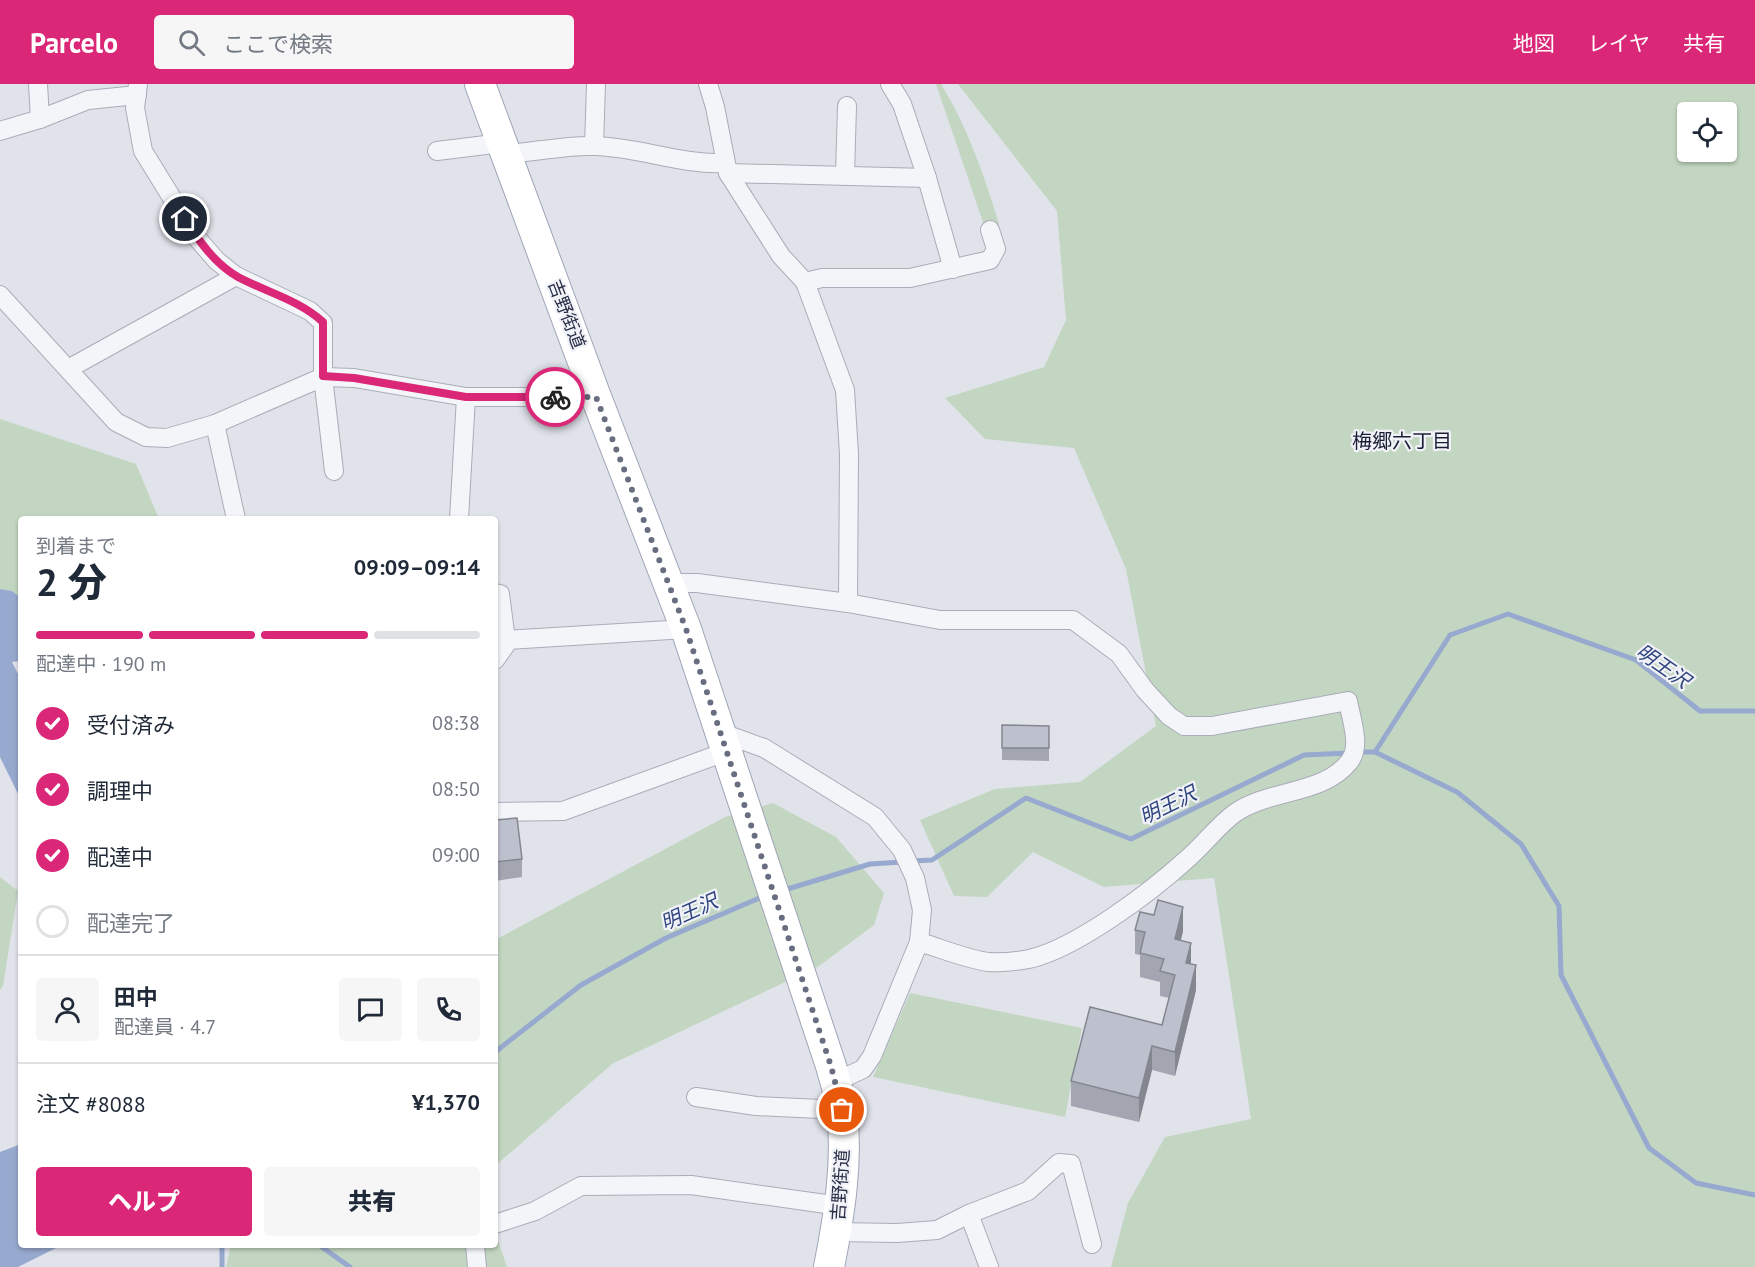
<!DOCTYPE html>
<html lang="ja">
<head>
<meta charset="utf-8">
<style>
  :root { --surface:#fff; --page:#f6f6f7; --text:#1f2937; --muted:#747a83; --line:#e0e1e3; --accent:#db2777 }
  body { margin:0; font-family:"PT Sans","Noto Sans JP",sans-serif; background:var(--page); color:var(--text); height:100vh; display:flex; flex-direction:column; font-size:22px; white-space:nowrap }
  * { box-sizing:border-box; margin:0 }
  p { font-size:20px; color:var(--muted) }
  .icon { flex:none; width:33px; height:33px; fill:none; stroke:currentColor; stroke-width:2; stroke-linecap:round; stroke-linejoin:round }
  .map { position:relative; flex:1; overflow:hidden }
  .sheet { position:absolute; left:18px; top:432px; width:480px; height:732px; display:flex; flex-direction:column; background:var(--surface); border-radius:6px; box-shadow:0 2px 4px #0004 }
  .sheet>* { flex:none }
  .buttons { position:absolute; left:1677px; top:18px; display:grid; gap:12px }
  .buttons a { display:grid; place-items:center; width:60px; height:60px; border-radius:6px; background:var(--surface); box-shadow:0 2px 4px #0004; font-size:30px }
  .pin { position:absolute; display:grid; place-items:center; width:51px; height:51px; color:#fff; margin:-26px; border:3px solid #fff; border-radius:50%; box-shadow:0 2px 6px #0007 }
  .courier { position:absolute; display:grid; place-items:center; width:60px; height:60px; margin:-30px; border:4px solid #db2777; border-radius:50%; background:#fff; color:#222; box-shadow:0 2px 8px #0007 }
  .overview em { font-style:normal; font-weight:800 }
  .overview div { display:flex; flex-direction:column-reverse }
  .overview { display:flex; align-items:center; justify-content:space-between; height:102px; padding:0 18px }
  h1 { font-size:39px; font-weight:800; line-height:45px }
  .bar { display:grid; grid-template-columns:repeat(4,1fr); gap:9px 6px; align-content:center; height:72px; padding:0 18px }
  .bar i { height:8px; border-radius:4px; background:var(--line) }
  .bar .on { background:var(--accent) }
  .bar p { grid-column:span 4 }
  .line { display:flex; align-items:center; gap:15px; padding:0 18px; border-top:2px solid var(--line) }
  .line div { flex:1 }
  .round { display:grid; place-items:center; flex:none; width:63px; height:63px; border-radius:6px; background:var(--page) }
  ol { padding:0 18px; list-style:none }
  li { display:flex; align-items:center; gap:18px; height:66px }
  li p { margin-inline-start:auto }
  li .icon { padding:6px; border-radius:50%; background:var(--accent); color:#fff; stroke-width:4 }
  li:last-child { color:var(--muted) }
  li i { width:33px; height:33px; border:3px solid var(--line); border-radius:50% }
  .primary-button { display:flex; gap:12px; margin-top:auto; padding:12px 18px }
  .primary-button a { flex:1; height:69px; border-radius:6px; background:var(--accent); color:#fff; font-size:24px; font-weight:800; line-height:69px; text-align:center }
  .primary-button a+a { background:var(--page); color:var(--text) }
  header { display:flex; align-items:center; gap:36px; box-sizing:border-box; height:84px; padding:0 30px; background:var(--accent); color:#fff }
  header strong { font-size:28px }
  nav { display:flex; gap:33px; margin-inline-start:auto; font-size:21px }
  .search { width:420px; height:54px; background:var(--page); display:flex; align-items:center; gap:15px; box-sizing:border-box; padding:0 21px; border-radius:6px; color:var(--muted); font-size:22px }
  .map>svg:first-child { display:block }
</style>
</head>
<body>
<header>
<strong>Parcelo</strong>
<div class="search"><svg class="icon" aria-label="search" viewBox="0 0 24 24"><circle cx="10" cy="10" r="6"/><path d="M15 15l6 6"/></svg>ここで検索</div>
<nav><a>地図</a><a>レイヤ</a><a>共有</a></nav>
</header>
<div class="map">
<svg width="1755" height="1183" viewBox="0 0 1755 1183">
  <rect width="100%" height="100%" fill="#e1e3eb"/>
  <g fill="#c3d6c1" fill-rule="evenodd">
    <path d="M 936,0 L 941,0 C 968,44 984,91 999,140 L 985,144 Z"/>
    <path d="M 958,0 L 1755,0 L 1755,1183 L 1111,1183 L 1128,1119 L 1165,1053 L 1251,1035 L 1214,794 L 1104,803 L 1033,768 L 987,813 L 954,812 L 920,736 L 995,705 L 1080,698 L 1156,642 L 1126,485 L 1074,364 L 985,355 L 945,314 L 1044,283 L 1066,236 L 1057,127 ZM 1688,28 L 1726,28 L 1726,68 L 1688,68 Z"/>
    <polygon points="0,335 136,380 159,435 21,435 21,514 12,507 0,505"/>
    <polygon points="773,719 836,753 884,809 874,841 819,882 612,980 495,1082 495,856 725,733"/>
    <polygon points="0,793 18,807 3,902 0,906"/>
    <polygon points="910,909 1082,944 1065,1033 873,993"/>
    <polygon points="495,1147 507,1183 226,1183 231,1161 495,1161"/>
  </g>
  <g fill="#98a9cf">
    <polygon points="0,505 12,507 21,514 21,577 12,578 21,596 21,716 0,673"/>
    <polygon points="21,1060 21,1161 62,1161 18,1183 0,1183 0,1068"/>
  </g>
  <g fill="none" stroke-linecap="round" stroke-linejoin="round">
    <g stroke="#98a9cf" stroke-width="5">
      <polyline points="1358,668 1375,668 1450,551 1508,530 1636,576 1700,627 1755,627"/>
      <polyline points="1375,668 1457,708 1521,760 1559,822 1561,891 1649,1064 1696,1099 1755,1111"/>
      <polyline points="912,777 932,776 1026,714 1131,755 1304,671 1349,669"/>
      <polyline points="781,807 870,780 903,778"/>
      <polyline points="495,968 581,901 666,854 764,812"/>
      <polyline points="319,1161 350,1183"/>
      <polyline points="222,1183 222,1161"/>
    </g>
    <defs>
      <g id="minor">
        <polyline points="38,0 40,35"/>
        <polyline points="138,0 135,24 143,67 196,153 217,177 236,192 310,227 323,239 323,293 334,387"/>
        <polyline points="708,0 715,23 728,89 781,172 805,198 845,306 849,370 848,519"/>
        <polyline points="890,0 902,20 927,94 953,185"/>
        <polyline points="0,47 40,35 88,16 137,11"/>
        <polyline points="594,62 596,0"/>
        <polyline points="437,67 502,59"/>
        <path d="M 506,70 C 535,68 566,61 595,62 C 639,63 681,81 725,79"/>
        <polyline points="728,89 927,94"/>
        <polyline points="845,91 847,22"/>
        <polyline points="805,198 822,194 910,194 990,176 996,165 990,146"/>
        <polyline points="0,211 116,338 146,353 167,354 215,340 323,293 354,294 466,313 596,313"/>
        <polyline points="68,285 236,192"/>
        <polyline points="215,340 236,435"/>
        <polyline points="459,435 466,313"/>
        <path d="M 668,499 L 697,499 L 848,519 L 940,536 L 1073,536 L 1119,570 L 1145,606 L 1169,632 L 1184,642 L 1212,642 L 1348,617 C 1351,635 1362,663 1349,678 C 1323,711 1269,705 1235,729 C 1217,742 1203,762 1186,776 C 1151,808 1075,865 1029,875 C 1018,877 1001,879 989,878 C 972,877 937,863 919,858"/>
        <polyline points="495,509 500,510 506,556 505,562 495,576"/>
        <polyline points="506,556 686,545"/>
        <polyline points="722,649 764,664 875,733 902,766 915,794 922,826 919,858 872,972 863,985 835,998"/>
        <polyline points="495,728 563,727 728,667"/>
        <polyline points="696,1013 756,1022 842,1026"/>
        <polyline points="969,1130 1028,1107 1059,1079 1071,1080 1092,1160"/>
        <polyline points="495,1140 535,1127 581,1102 691,1101 840,1122"/>
        <polyline points="836,1148 897,1149 937,1146 969,1130 989,1183"/>
        <polyline points="475,1161 477,1183"/>
      </g>
      <path id="primary" d="M 480,0 L 596,313 L 686,545 L 831,982 C 835,997 840,1012 842,1027 C 848,1079 839,1132 829,1183"/>
    </defs>
    <use href="#minor" stroke="#a9acb9" stroke-width="20"/>
    <use href="#primary" stroke="#9fa4b8" stroke-width="32"/>
    <use href="#minor" stroke="#f4f5f9" stroke-width="18"/>
    <use href="#primary" stroke="#fff" stroke-width="30"/>
  </g>
  <g fill="#a3a6b1">
    <polygon points="1049,642 1049,677 1002,676 1002,664"/>
    <polygon points="495,736 522,775 522,793 495,797"/>
    <polygon points="1154,831 1183,847 1181,856 1191,880 1196,906 1175,992 1152,986 1139,1038 1071,1022 1071,997 1162,941 1169,914 1160,912 1160,898 1140,893 1140,871 1135,870 1135,846"/>
  </g>
  <g fill="#848790">
    <polygon points="1183,823 1183,847 1175,879 1175,855"/>
    <polygon points="1191,859 1191,883 1186,879"/>
    <polygon points="1196,881 1196,906 1175,992 1175,968"/>
    <polygon points="1152,962 1152,986 1139,1038 1139,1014"/>
  </g>
  <g fill="#bdc1ce" stroke="#848790" stroke-width="1.5">
    <polygon points="1002,641 1049,642 1049,664 1002,664"/>
    <polygon points="517,734 522,775 495,778 495,736"/>
    <polygon points="1158,816 1183,823 1175,855 1191,859 1186,879 1196,881 1175,968 1152,962 1139,1014 1071,997 1090,923 1162,941 1175,891 1160,887 1164,875 1140,869 1145,848 1135,846 1140,828 1154,831"/>
  </g>
  <g fill="none" stroke-linecap="round" stroke-linejoin="round">
    <polyline stroke="#686d7f" stroke-width="6" stroke-dasharray="0 10.8" points="555,313 596,313 686,545 831,982 842,1026"/>
    <path stroke="#db2777" stroke-width="8" d="M 185,135 C 199,157 215,180 238,193 C 266,208 299,216 323,238 L 323,292 L 354,294 L 466,313 L 555,313"/>
  </g>
  <g text-anchor="middle" dominant-baseline="central" stroke-width="4.5" stroke-linejoin="round" paint-order="stroke">
    <g font-size="18" fill="#272d45" stroke="#f1f2f8">
      <text transform="translate(567 230) rotate(69)">吉野街道</text>
      <text transform="translate(840 1101) rotate(-86)">吉野街道</text>
    </g>
    <g font-size="20" fill="#191e35" stroke="#f1f2f8">
      <text x="1402" y="357">梅郷六丁目</text>
    </g>
    <g font-size="20" font-style="italic" fill="#2d437d" stroke="#f1f2f8">
      <text transform="translate(1663 582) rotate(35)">明王沢</text>
      <text transform="translate(1168 721) rotate(-26)">明王沢</text>
      <text transform="translate(689 828) rotate(-24)">明王沢</text>
    </g>
  </g>
</svg>
<div class="buttons">
<a><svg class="icon" aria-label="locate" viewBox="0 0 24 24"><circle cx="12" cy="12" r="6"/><path d="M12 2v4M12 18v4M2 12h4M18 12h4"/></svg></a>
</div>
<div class="pin" style="left:842px;top:1026px;background:#ea580c"><svg class="icon" aria-label="bag" viewBox="0 0 24 24"><path d="M5 8h14l-1 12H6zM9 8a3 3 0 0 1 6 0"/></svg></div>
<div class="pin" style="left:185px;top:135px;background:#1f2937"><svg class="icon" aria-label="home" viewBox="0 0 24 24"><path d="M3 11l9-7 9 7M6 9v11h12V9"/></svg></div>
<div class="courier" style="left:555px;top:313px"><svg class="icon" aria-label="bike" viewBox="0 0 24 24"><circle cx="6" cy="16" r="4"/><circle cx="18" cy="16" r="4"/><path d="M6 16l4-8h5l3 8M10 8l3 8H6M13 5h3"/></svg></div>
<section class="sheet">
<div class="overview"><div><h1>2 分</h1><p>到着まで</p></div><em>09:09–09:14</em></div>
<div class="bar"><i class="on"></i><i class="on"></i><i class="on"></i><i></i><p>配達中 · 190 m</p></div>
<ol>
<li><svg class="icon" aria-label="check" viewBox="0 0 24 24"><path d="M5 12l5 5 9-10"/></svg>受付済み<p>08:38</p></li>
<li><svg class="icon" aria-label="check" viewBox="0 0 24 24"><path d="M5 12l5 5 9-10"/></svg>調理中<p>08:50</p></li>
<li><svg class="icon" aria-label="check" viewBox="0 0 24 24"><path d="M5 12l5 5 9-10"/></svg>配達中<p>09:00</p></li>
<li><i></i>配達完了</li>
</ol>
<div class="line" style="height:108px"><a class="round"><svg class="icon" aria-label="person" viewBox="0 0 24 24"><circle cx="12" cy="8" r="4"/><path d="M4 21q1-7 8-7t8 7"/></svg></a><div><b>田中</b><p>配達員 · 4.7</p></div><a class="round"><svg class="icon" aria-label="chat" viewBox="0 0 24 24"><path d="M4 5h16v11H9l-5 4z"/></svg></a><a class="round"><svg class="icon" aria-label="phone" viewBox="0 0 24 24"><path d="M5 4h4l2 5-3 2q2 4 5 5l2-3 5 2v4C11 20 4 13 5 4z"/></svg></a></div>
<div class="line" style="height:78px"><div>注文 #8088</div><b>¥1,370</b></div>
<div class="primary-button"><a>ヘルプ</a><a>共有</a></div>
</section>
</div>
</body>
</html>
